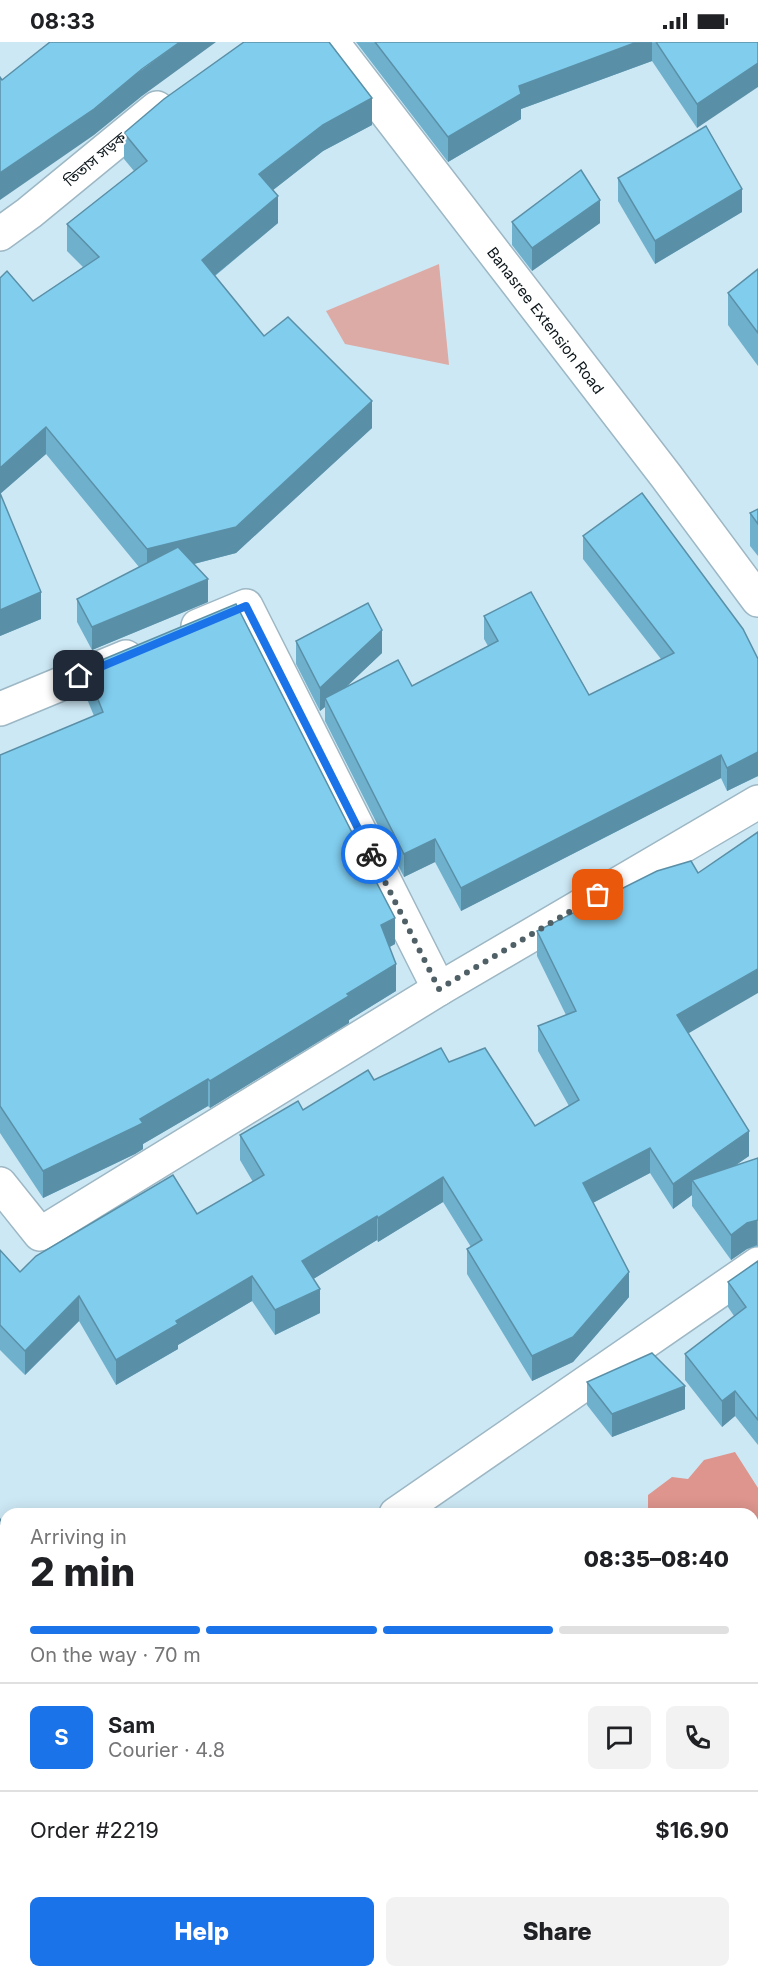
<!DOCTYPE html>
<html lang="en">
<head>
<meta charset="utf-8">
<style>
  :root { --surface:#fff; --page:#f2f2f2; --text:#202124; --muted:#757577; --line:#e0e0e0; --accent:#1a73e8 }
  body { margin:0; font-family:Inter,"Noto Sans Bengali",sans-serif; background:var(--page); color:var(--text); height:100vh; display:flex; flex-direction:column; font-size:22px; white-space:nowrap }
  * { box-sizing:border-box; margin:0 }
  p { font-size:20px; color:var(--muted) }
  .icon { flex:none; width:33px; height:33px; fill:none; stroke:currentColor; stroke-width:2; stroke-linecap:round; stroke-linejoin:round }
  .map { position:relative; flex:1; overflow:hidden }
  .sheet { position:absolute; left:0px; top:1466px; width:759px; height:470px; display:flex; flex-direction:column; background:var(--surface); border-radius:18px 18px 0 0; box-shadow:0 3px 15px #0003 }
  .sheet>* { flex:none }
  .pin { position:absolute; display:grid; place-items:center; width:51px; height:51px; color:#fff; margin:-26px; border-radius:12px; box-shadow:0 3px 9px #0006 }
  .courier { position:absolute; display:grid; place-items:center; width:60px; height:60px; margin:-30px; border:4px solid #1a73e8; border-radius:50%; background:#fff; color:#222; box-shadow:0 2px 8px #0007 }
  .overview em { font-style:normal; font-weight:800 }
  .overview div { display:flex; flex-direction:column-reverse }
  .overview { display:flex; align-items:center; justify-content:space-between; height:102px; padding:0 30px }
  h1 { font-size:39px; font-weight:800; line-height:45px }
  .bar { display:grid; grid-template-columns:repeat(4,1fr); gap:9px 6px; align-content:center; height:72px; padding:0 30px }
  .bar i { height:8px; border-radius:4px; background:var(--line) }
  .bar .active { background:var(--accent) }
  .bar p { grid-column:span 4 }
  .line { display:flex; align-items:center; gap:15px; padding:0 30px; border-top:2px solid var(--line) }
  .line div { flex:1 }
  .round { display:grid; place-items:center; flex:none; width:63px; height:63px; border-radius:9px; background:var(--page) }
  .primary-button { display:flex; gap:12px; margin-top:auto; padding:12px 30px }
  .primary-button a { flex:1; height:69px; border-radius:9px; background:var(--accent); color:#fff; font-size:24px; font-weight:800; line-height:69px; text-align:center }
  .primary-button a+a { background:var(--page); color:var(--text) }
  .status { display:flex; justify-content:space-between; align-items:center; height:42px; padding:0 30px; background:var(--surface); direction:ltr }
  .status svg { height:16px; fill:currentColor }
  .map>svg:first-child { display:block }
</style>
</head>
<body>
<div class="status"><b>08:33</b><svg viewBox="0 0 49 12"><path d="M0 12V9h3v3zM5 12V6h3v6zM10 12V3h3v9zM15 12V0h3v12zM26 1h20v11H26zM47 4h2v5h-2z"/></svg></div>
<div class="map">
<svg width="758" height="1934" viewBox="0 0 758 1934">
  <rect width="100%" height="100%" fill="#cde8f5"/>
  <polygon fill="#dcaba6" points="439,222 449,323 345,302 326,269"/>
  <g fill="#dd958d">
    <polygon points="735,1410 758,1446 758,1486 753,1492 753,1472 612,1471 648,1466 648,1453 672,1435 688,1437 704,1418"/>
    <polygon points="753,1501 758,1508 758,1649 753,1652"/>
  </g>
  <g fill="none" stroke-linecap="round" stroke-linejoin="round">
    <defs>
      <g id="minor">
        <path id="s1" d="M 332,0 L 666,434 L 758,558"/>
        <polyline points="0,192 29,171 157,66"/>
        <polyline points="198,584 246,564 439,947"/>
        <polyline points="0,667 126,615"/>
        <polyline points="0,1142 40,1192 439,947 758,760"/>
        <polyline points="396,1472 758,1222"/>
        <polyline points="753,1926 757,1934"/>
        <polyline points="310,1934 317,1929"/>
      </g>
    </defs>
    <use href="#minor" stroke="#9db7c4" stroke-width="36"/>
    <use href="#minor" stroke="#fff" stroke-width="33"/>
  </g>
  <g fill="#6fb0cd">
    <polygon points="356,0 758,0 697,86 652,19 521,67 521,77 448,120"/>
    <polygon points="372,83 323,109 273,148 278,181 215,234 264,294 372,386 236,511 194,522 208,560 92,608 77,580 77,557 139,525 46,412 0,452 41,577 0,594 0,236 33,259 83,225 67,209 67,182 134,129 124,117 124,91"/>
    <polygon points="618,136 742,170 655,222 618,159"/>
    <polygon points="512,180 600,181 532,229 512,203"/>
    <polygon points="758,227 758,324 728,283 728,251"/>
    <polygon points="758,467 758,514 750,504 750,471"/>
    <polygon points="583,494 758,617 758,734 727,749 721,736 461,869 435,820 404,835 325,679 325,665 320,669 296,622 296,599 382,611 345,646 412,644 488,604 484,597 484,574 589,653 661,617 583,517"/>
    <polygon points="85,625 370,829 395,902 389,905 396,949 349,978 349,981 210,1066 208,1064 143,1102 143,1107 135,1112 43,1156 0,1091 0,713 94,674 85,652"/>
    <polygon points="537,889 688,991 749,1114 736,1123 758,1116 758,1204 747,1207 731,1218 692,1164 692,1153 673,1167 650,1131 593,1161 629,1255 573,1320 532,1339 467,1232 467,1207 471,1205 443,1160 378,1200 377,1198 313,1237 320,1271 275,1293 252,1259 178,1303 178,1307 116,1343 79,1279 25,1333 0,1308 0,1208 20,1230 197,1172 253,1140 240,1118 240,1093 303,1068 374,1038 449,1020 535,1084 569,1064 538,1009 538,984 566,973 537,914"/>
    <polygon points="758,1219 758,1403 735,1374 722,1385 685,1338 685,1312 734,1274 728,1265 728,1240"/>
    <polygon points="587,1340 685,1367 612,1395 587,1363"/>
    <polygon points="758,1648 758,1724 753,1713 753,1651"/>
    <polygon points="758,1875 758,1909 753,1907 753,1878"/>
    <polygon points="37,1929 112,1929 106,1934 41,1934"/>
    <polygon points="163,1929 293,1929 292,1934 166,1934"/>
  </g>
  <g fill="#5a90a7">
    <polygon points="180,0 216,0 142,54 94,93 0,158 0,131"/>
    <polygon points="637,0 652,0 652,19 521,67 521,77 448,120 448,95 519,44"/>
    <polygon points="758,21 758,45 697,86 697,62"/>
    <polygon points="372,56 372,83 323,109 259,159 259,132 323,83"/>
    <polygon points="742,147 742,170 655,222 655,199"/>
    <polygon points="278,154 278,181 202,244 202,218"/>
    <polygon points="600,158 600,181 532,229 532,206"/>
    <polygon points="372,359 372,386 236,511 147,534 147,507"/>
    <polygon points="46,385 46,412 0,452 0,426"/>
    <polygon points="208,537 208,560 92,608 92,585"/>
    <polygon points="41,550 41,577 0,594 0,568"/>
    <polygon points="382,588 382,611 328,662 325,656 325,665 320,669 320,646"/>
    <polygon points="758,710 758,734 727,749 727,726"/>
    <polygon points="721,713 721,736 461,869 461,846"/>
    <polygon points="435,797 435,820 404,835 404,812"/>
    <polygon points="395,876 395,902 381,910 381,883"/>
    <polygon points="396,922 396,949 349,978 349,981 210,1066 210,1039 347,952"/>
    <polygon points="758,927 758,951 677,998 677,973"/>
    <polygon points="208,1037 208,1064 143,1102 143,1107 135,1112 43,1156 43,1129 140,1077"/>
    <polygon points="749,1089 749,1114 699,1148 692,1138 692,1153 673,1167 673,1142"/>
    <polygon points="650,1106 650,1131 583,1166 583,1141"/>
    <polygon points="443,1135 443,1160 378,1200 378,1176"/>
    <polygon points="377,1174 377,1198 302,1244 302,1219"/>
    <polygon points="757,1178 757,1203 747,1207 731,1218 731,1193 747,1181"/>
    <polygon points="629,1230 629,1255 573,1320 532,1339 532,1314"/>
    <polygon points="252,1234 252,1259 178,1303 178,1307 116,1343 116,1318 176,1279"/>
    <polygon points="320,1247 320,1271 275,1293 275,1268"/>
    <polygon points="79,1254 79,1279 25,1333 25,1309"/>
    <polygon points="685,1344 685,1367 612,1395 612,1372"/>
    <polygon points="735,1349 735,1374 722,1385 722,1359"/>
    <polygon points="6,1509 6,1532 0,1536 0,1513"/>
    <polygon points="753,1883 754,1883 753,1907"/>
    <polygon points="6,1902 6,1927 0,1931 0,1906"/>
    <polygon points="80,1929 112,1929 106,1934 74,1934"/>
    <polygon points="263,1929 293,1929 292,1934 263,1934"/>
  </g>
  <g fill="#81cdee" stroke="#5a90a7" stroke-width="1.5">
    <polygon points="50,0 180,0 142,27 94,67 0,131 0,35 2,38"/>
    <polygon points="244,0 329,0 372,56 323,83 259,132 278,154 202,218 264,294 288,275 372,359 236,485 147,507 46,385 0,426 0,236 7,229 33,259 99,215 67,182 147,119 124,91 164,57"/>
    <polygon points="375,0 637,0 519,44 521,52 448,95"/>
    <polygon points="656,0 758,0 758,21 697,62"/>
    <polygon points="706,84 742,147 655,199 618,136"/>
    <polygon points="581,128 600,158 532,206 512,180"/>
    <polygon points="758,227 758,291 728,251"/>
    <polygon points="0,451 41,550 0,568"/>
    <polygon points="642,451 743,587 758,617 758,710 727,726 721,713 461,846 435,797 404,812 325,656 398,618 412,644 498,599 484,574 531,550 589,653 674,611 583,494"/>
    <polygon points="758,467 758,482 750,471"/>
    <polygon points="178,505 208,537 92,585 77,557"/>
    <polygon points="368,561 382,588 320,646 296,599"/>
    <polygon points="236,562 370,826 369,826 395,876 381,883 396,922 347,952 349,954 210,1039 208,1037 140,1077 143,1081 135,1085 43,1129 0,1064 0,713 103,670 85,625"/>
    <polygon points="758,790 758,927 677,973 749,1089 673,1142 650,1106 583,1141 629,1230 573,1295 532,1314 467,1207 482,1198 443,1135 378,1176 377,1174 302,1219 320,1247 275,1268 252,1234 176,1279 178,1282 116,1318 79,1254 25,1309 0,1283 0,1208 20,1230 36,1214 173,1133 197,1172 264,1133 240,1093 298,1059 303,1068 368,1028 374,1038 441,1006 449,1020 485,1006 535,1084 579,1058 538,984 576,969 537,889 657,829 691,819 698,831"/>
    <polygon points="758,1116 758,1178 747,1181 731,1193 692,1138"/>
    <polygon points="758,1219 758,1378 735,1349 722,1359 685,1312 746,1265 728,1240"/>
    <polygon points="652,1311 685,1344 612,1372 587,1340"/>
    <polygon points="0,1477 6,1486 6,1509 0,1513"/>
    <polygon points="758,1648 758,1712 753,1701 753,1651"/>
    <polygon points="6,1716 6,1902 0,1906 0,1717"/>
    <polygon points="758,1875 758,1884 753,1883 753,1877"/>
    <polygon points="753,1927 758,1927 758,1934 483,1934 490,1929 753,1929"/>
    <polygon points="56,1929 80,1929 74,1934 59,1934"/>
    <polygon points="177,1929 263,1929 266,1934 180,1934"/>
  </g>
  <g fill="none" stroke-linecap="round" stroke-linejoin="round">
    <polyline stroke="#506067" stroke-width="6" stroke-dasharray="0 10.8" points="371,812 439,947 598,853"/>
    <polyline stroke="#1a73e8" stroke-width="8" points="79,634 246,564 371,812"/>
  </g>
  <g text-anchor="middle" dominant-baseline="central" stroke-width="4.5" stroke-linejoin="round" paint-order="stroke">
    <g font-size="15" fill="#0c161b" stroke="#fff">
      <text transform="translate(95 117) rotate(-40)">তিতাস সড়ক</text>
      <text stroke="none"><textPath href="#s1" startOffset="351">Banasree Extension Road</textPath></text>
    </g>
  </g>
</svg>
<div class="pin" style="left:598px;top:853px;background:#ea580c"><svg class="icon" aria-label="bag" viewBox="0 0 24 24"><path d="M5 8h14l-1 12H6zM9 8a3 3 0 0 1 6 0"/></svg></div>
<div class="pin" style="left:79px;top:634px;background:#1f2937"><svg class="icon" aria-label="home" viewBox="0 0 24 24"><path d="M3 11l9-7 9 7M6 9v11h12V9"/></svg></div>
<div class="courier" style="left:371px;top:812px"><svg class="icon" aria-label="bike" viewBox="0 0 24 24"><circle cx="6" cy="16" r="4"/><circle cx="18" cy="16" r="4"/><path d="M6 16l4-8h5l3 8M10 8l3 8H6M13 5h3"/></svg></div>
<section class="sheet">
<div class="overview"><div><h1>2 min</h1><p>Arriving in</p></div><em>08:35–08:40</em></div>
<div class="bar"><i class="active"></i><i class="active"></i><i class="active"></i><i></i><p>On the way · 70 m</p></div>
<div class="line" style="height:108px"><b class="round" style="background:var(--accent);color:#fff">S</b><div><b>Sam</b><p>Courier · 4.8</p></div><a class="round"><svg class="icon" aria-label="chat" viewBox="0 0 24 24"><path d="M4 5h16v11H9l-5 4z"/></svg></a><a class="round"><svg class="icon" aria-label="phone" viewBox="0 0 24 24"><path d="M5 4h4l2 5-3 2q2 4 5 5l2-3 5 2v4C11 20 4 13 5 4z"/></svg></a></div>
<div class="line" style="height:78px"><div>Order #2219</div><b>$16.90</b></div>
<div class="primary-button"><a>Help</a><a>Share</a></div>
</section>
</div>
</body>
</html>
